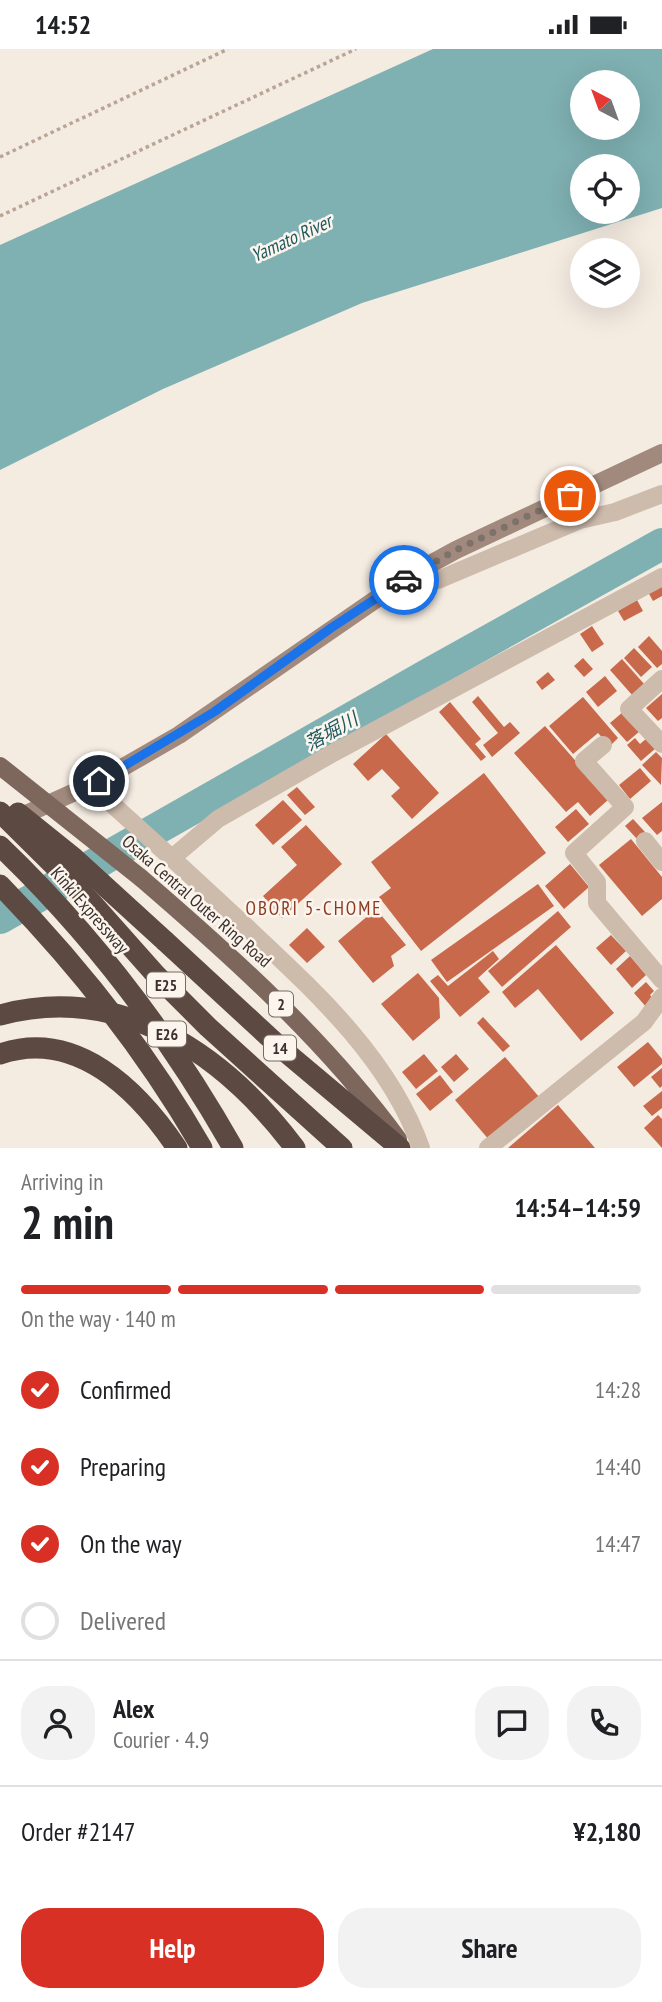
<!DOCTYPE html>
<html lang="en">
<head>
<meta charset="utf-8">
<style>
  :root { --surface:#fff; --page:#f2f2f2; --text:#202124; --muted:#757577; --line:#e0e0e0; --accent:#d93025 }
  body { margin:0; font-family:"PT Sans Narrow","Noto Sans JP",sans-serif; background:var(--page); color:var(--text); height:100vh; display:flex; flex-direction:column; font-size:26px; white-space:nowrap }
  * { box-sizing:border-box; margin:0 }
  p { font-size:23px; color:var(--muted) }
  .icon { flex:none; width:38px; height:38px; fill:none; stroke:currentColor; stroke-width:2; stroke-linecap:round; stroke-linejoin:round }
  .map { position:relative; height:1099px; overflow:hidden }
  .side { display:flex; flex-direction:column; background:var(--surface); flex:1 }
  .side>* { flex:none }
  .needle { width:46px; rotate:319deg }
  .tools { position:absolute; left:570px; top:21px; display:grid; gap:14px }
  .tools a { display:grid; place-items:center; width:70px; height:70px; border-radius:50%; background:var(--surface); box-shadow:0 7px 28px #0002; font-size:35px }
  .pin { position:absolute; display:grid; place-items:center; width:60px; height:60px; color:#fff; margin:-30px; border:4px solid #fff; border-radius:50%; box-shadow:0 2px 7px #0007 }
  .courier { position:absolute; display:grid; place-items:center; width:70px; height:70px; margin:-35px; border:5px solid #1a73e8; border-radius:50%; background:#fff; color:#222; box-shadow:0 2px 9px #0007 }
  .head em { font-style:normal; font-weight:600 }
  .head div { display:flex; flex-direction:column-reverse }
  .head { display:flex; align-items:center; justify-content:space-between; height:119px; padding:0 21px }
  h1 { font-size:46px; font-weight:600; line-height:52px }
  .bar { display:grid; grid-template-columns:repeat(4,1fr); gap:10px 7px; align-content:center; height:84px; padding:0 21px }
  .bar i { height:9px; border-radius:5px; background:var(--line) }
  .bar .active { background:var(--accent) }
  .bar p { grid-column:span 4 }
  .line { display:flex; align-items:center; gap:18px; padding:0 21px; border-top:2px solid var(--line) }
  .line div { flex:1 }
  .round { display:grid; place-items:center; flex:none; width:74px; height:74px; border-radius:28px; background:var(--page) }
  ol { padding:0 21px; list-style:none }
  li { display:flex; align-items:center; gap:21px; height:77px }
  li p { margin-inline-start:auto }
  li .icon { padding:7px; border-radius:50%; background:var(--accent); color:#fff; stroke-width:4 }
  li:last-child { color:var(--muted) }
  li i { width:38px; height:38px; border:4px solid var(--line); border-radius:50% }
  .button { display:flex; gap:14px; margin-top:auto; padding:14px 21px }
  .button a { flex:1; height:80px; border-radius:28px; background:var(--accent); color:#fff; font-size:28px; font-weight:600; line-height:80px; text-align:center }
  .button a+a { background:var(--page); color:var(--text) }
  .status { display:flex; justify-content:space-between; align-items:center; height:49px; padding:0 35px; background:var(--surface); direction:ltr }
  .status svg { height:19px; fill:currentColor }
  .map>svg:first-child { display:block }
</style>
</head>
<body>
<div class="status"><b>14:52</b><svg viewBox="0 0 49 12"><path d="M0 12V9h3v3zM5 12V6h3v6zM10 12V3h3v9zM15 12V0h3v12zM26 1h20v11H26zM47 4h2v5h-2z"/></svg></div>
<div class="map">
<svg width="662" height="1099" viewBox="0 0 662 1099">
  <rect width="100%" height="100%" fill="#f4ebe1"/>
  <path fill="#7fb0b2" fill-rule="evenodd" d="M 433,0 L 662,0 L 662,159 L 362,254 L 163,340 L 0,421 L 0,196 ZM 583,33 L 628,33 L 628,79 L 583,79 ZM 583,117 L 628,117 L 628,163 L 583,163 Z"/>
  <g fill="none" stroke-linecap="round" stroke-linejoin="round">
    <polyline stroke="#7fb0b2" stroke-width="32" points="0,869 429,625 662,495"/>
  </g>
  <g fill="#c8694b">
    <polygon points="662,534 662,547 653,552 648,543"/>
    <polygon points="637,551 643,562 624,572 618,562"/>
    <polygon points="592,577 604,595 592,603 580,585"/>
    <polygon points="649,587 662,602 662,615 657,619 638,598"/>
    <polygon points="634,599 652,618 641,628 624,609"/>
    <polygon points="583,609 593,620 584,628 574,617"/>
    <polygon points="622,610 645,636 633,647 610,621"/>
    <polygon points="548,623 555,631 542,641 536,633"/>
    <polygon points="605,627 617,642 598,658 586,643"/>
    <polygon points="662,645 662,669 658,672 646,659"/>
    <polygon points="478,647 504,678 510,673 520,684 492,708 483,696 498,684 472,653"/>
    <polygon points="583,648 618,689 610,697 598,684 573,705 549,677"/>
    <polygon points="450,653 481,690 475,695 486,708 481,712 439,663"/>
    <polygon points="623,663 640,682 627,693 610,674"/>
    <polygon points="545,677 609,750 590,767 578,753 566,763 514,704"/>
    <polygon points="386,685 439,744 412,770 391,747 400,739 382,720 368,732 353,715"/>
    <polygon points="635,689 640,695 647,689 656,699 641,712 627,696"/>
    <polygon points="656,703 662,709 661,736 642,716"/>
    <polygon points="640,719 651,732 630,750 619,736"/>
    <polygon points="484,724 546,804 421,902 379,848 391,839 371,813"/>
    <polygon points="297,738 315,758 305,766 287,746"/>
    <polygon points="283,751 302,771 273,796 255,776"/>
    <polygon points="662,753 662,782 657,786 642,769"/>
    <polygon points="576,760 589,775 568,793 555,778"/>
    <polygon points="633,770 645,783 637,790 625,777"/>
    <polygon points="306,776 342,815 282,869 263,847 297,816 281,798"/>
    <polygon points="631,790 662,828 662,850 642,867 599,816"/>
    <polygon points="570,815 589,838 564,860 545,837"/>
    <polygon points="538,835 554,857 447,933 431,911"/>
    <polygon points="376,860 406,896 391,907 394,917 373,934 338,892"/>
    <polygon points="558,862 571,878 502,938 488,922"/>
    <polygon points="307,879 325,898 307,914 289,896"/>
    <polygon points="611,886 626,902 611,916 596,899"/>
    <polygon points="556,896 614,964 581,992 538,940 515,959 502,943"/>
    <polygon points="493,902 499,910 478,929 490,943 460,968 430,932 438,926 448,937"/>
    <polygon points="630,907 646,926 632,939 616,920"/>
    <polygon points="418,924 439,949 440,969 413,992 381,955"/>
    <polygon points="646,933 654,942 650,946 655,952 647,959 634,944"/>
    <polygon points="483,968 510,997 503,1003 477,974"/>
    <polygon points="648,993 662,1010 662,1015 634,1038 617,1018"/>
    <polygon points="424,1005 438,1022 416,1040 402,1023"/>
    <polygon points="456,1005 469,1020 454,1033 441,1018"/>
    <polygon points="505,1008 540,1049 490,1092 455,1051"/>
    <polygon points="662,1019 662,1037 660,1039 651,1028"/>
    <polygon points="440,1026 453,1043 430,1062 416,1045"/>
    <polygon points="662,1042 662,1059 652,1067 643,1057"/>
    <polygon points="558,1056 595,1099 508,1099"/>
    <polygon points="658,1066 662,1070 662,1099 644,1079"/>
  </g>
  <g fill="none" stroke-linecap="round" stroke-linejoin="round">
    <g stroke="#b9a596" stroke-width="3.5" stroke-dasharray="3.5 3.5" stroke-linecap="butt">
      <polyline points="0,108 228,0"/>
      <polyline points="0,167 356,0"/>
    </g>
    <g stroke="#cdbbac" stroke-width="18">
      <polyline points="414,524 438,531 580,471 615,463 662,445"/>
      <polyline points="662,630 629,660 662,695"/>
      <polyline points="603,696 584,712 625,758 574,804 597,833 597,854 662,931"/>
      <path d="M 99,732 L 113,756 C 161,799 208,842 255,886 C 320,947 391,1013 421,1099"/>
      <polyline points="645,792 662,813"/>
      <polyline points="172,809 218,770 333,704 662,528"/>
      <polyline points="488,1099 644,973 662,948"/>
    </g>
    <polyline stroke="#a18a7d" stroke-width="18" points="13,771 99,732 179,686 414,524 456,501 662,404"/>
    <path stroke="#7d675c" stroke-width="18" d="M 141,829 C 234,909 325,991 398,1090"/>
    <g stroke="#5c4a42" stroke-width="21">
      <path d="M 0,797 C 92,885 170,988 233,1099"/>
      <path d="M 0,836 C 77,915 147,1003 202,1099"/>
      <polyline points="165,892 282,1000 400,1099"/>
      <path d="M 0,1005 C 76,979 138,1041 177,1099"/>
    </g>
    <polyline stroke="#7d675c" stroke-width="18" points="0,717 141,829"/>
    <g stroke="#5c4a42" stroke-width="21">
      <polyline points="0,763 92,854 156,926 208,978 342,1099"/>
      <polyline points="18,764 74,809 165,892"/>
      <path d="M 0,966 C 122,933 225,1006 295,1099"/>
    </g>
  </g>
  <g fill="none" stroke-linecap="round" stroke-linejoin="round">
    <polyline stroke="#7c716b" stroke-width="7" stroke-dasharray="0 12.6" points="404,531 456,501 570,447"/>
    <polyline stroke="#1a73e8" stroke-width="9" points="99,732 214,663 331,579 404,531"/>
  </g>
  <g text-anchor="middle" dominant-baseline="central" stroke-width="5" stroke-linejoin="round" paint-order="stroke">
    <g fill="#fbf5ee" stroke="#756b66" stroke-width="2">
      <rect x="147" y="923.5" width="38" height="25" rx="5"/>
      <rect x="269" y="942.5" width="24" height="25" rx="5"/>
      <rect x="148" y="972.5" width="38" height="25" rx="5"/>
      <rect x="264" y="986.5" width="32" height="25" rx="5"/>
    </g>
    <g font-size="16" font-weight="bold" fill="#3b302b">
      <text x="166" y="936">E25</text>
      <text x="281" y="955">2</text>
      <text x="167" y="985">E26</text>
      <text x="280" y="999">14</text>
    </g>
    <g font-size="18" fill="#3b302b" stroke="#fbf5ee">
      <text transform="translate(197 852) rotate(41)">Osaka Central Outer Ring Road</text>
      <text transform="translate(90 861) rotate(49)">Kinki Expressway</text>
    </g>
    <g font-size="19" font-style="italic" fill="#1f5a5e" stroke="#fbf5ee">
      <text transform="translate(291 189) rotate(-25)">Yamato River</text>
      <text transform="translate(331 682) rotate(-29)">落堀川</text>
    </g>
    <g font-size="19" letter-spacing="2" fill="#8c3b22" stroke="#fbf5ee">
      <text x="314" y="859">OBORI 5-CHOME</text>
    </g>
  </g>
</svg>
<div class="tools">
<a><svg class="needle" viewBox="-14 -14 28 28"><path d="M0-13l5 13h-10z" fill="#e53935"/><path d="M0 13l5-13h-10z" fill="#757577"/></svg></a>
<a><svg class="icon" aria-label="locate" viewBox="0 0 24 24"><circle cx="12" cy="12" r="6"/><path d="M12 2v4M12 18v4M2 12h4M18 12h4"/></svg></a>
<a><svg class="icon" aria-label="layers" viewBox="0 0 24 24"><path d="M12 4l9 5-9 5-9-5zM3 14l9 5 9-5"/></svg></a>
</div>
<div class="pin" style="left:570px;top:447px;background:#ea580c"><svg class="icon" aria-label="bag" viewBox="0 0 24 24"><path d="M5 8h14l-1 12H6zM9 8a3 3 0 0 1 6 0"/></svg></div>
<div class="pin" style="left:99px;top:732px;background:#1f2937"><svg class="icon" aria-label="home" viewBox="0 0 24 24"><path d="M3 11l9-7 9 7M6 9v11h12V9"/></svg></div>
<div class="courier" style="left:404px;top:531px"><svg class="icon" aria-label="car" viewBox="0 0 24 24"><path d="M5 17H2v-5l4-1 3-4h7l3 4 3 1v5h-3M9 17h6M6 11h13"/><circle cx="7" cy="17" r="2"/><circle cx="17" cy="17" r="2"/></svg></div>
</div>
<section class="side">
<div class="head"><div><h1>2 min</h1><p>Arriving in</p></div><em>14:54–14:59</em></div>
<div class="bar"><i class="active"></i><i class="active"></i><i class="active"></i><i></i><p>On the way · 140 m</p></div>
<ol>
<li><svg class="icon" aria-label="check" viewBox="0 0 24 24"><path d="M5 12l5 5 9-10"/></svg>Confirmed<p>14:28</p></li>
<li><svg class="icon" aria-label="check" viewBox="0 0 24 24"><path d="M5 12l5 5 9-10"/></svg>Preparing<p>14:40</p></li>
<li><svg class="icon" aria-label="check" viewBox="0 0 24 24"><path d="M5 12l5 5 9-10"/></svg>On the way<p>14:47</p></li>
<li><i></i>Delivered</li>
</ol>
<div class="line" style="height:126px"><a class="round"><svg class="icon" aria-label="person" viewBox="0 0 24 24"><circle cx="12" cy="8" r="4"/><path d="M4 21q1-7 8-7t8 7"/></svg></a><div><b>Alex</b><p>Courier · 4.9</p></div><a class="round"><svg class="icon" aria-label="chat" viewBox="0 0 24 24"><path d="M4 5h16v11H9l-5 4z"/></svg></a><a class="round"><svg class="icon" aria-label="phone" viewBox="0 0 24 24"><path d="M5 4h4l2 5-3 2q2 4 5 5l2-3 5 2v4C11 20 4 13 5 4z"/></svg></a></div>
<div class="line" style="height:91px"><div>Order #2147</div><b>¥2,180</b></div>
<div class="button"><a>Help</a><a>Share</a></div>
</section>
</body>
</html>
